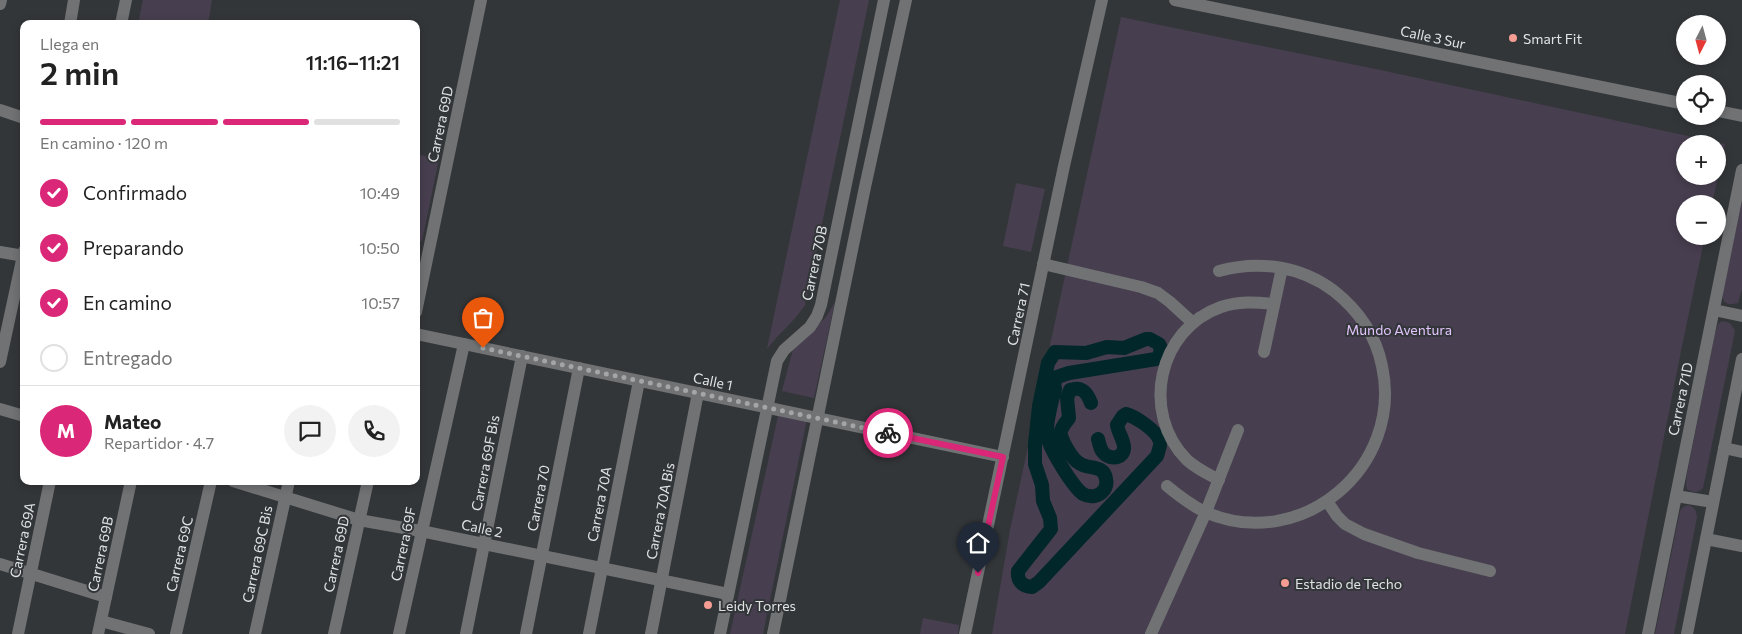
<!DOCTYPE html>
<html lang="es">
<head>
<meta charset="utf-8">
<style>
  :root { --surface:#fff; --page:#f2f2f2; --text:#222; --muted:#767676; --line:#e0e0e0; --accent:#db2777 }
  body { margin:0; font-family:Commissioner,sans-serif; background:var(--page); color:var(--text); height:100vh; display:flex; flex-direction:column; font-size:19px; white-space:nowrap }
  * { box-sizing:border-box; margin:0 }
  p { font-size:16px; color:var(--muted) }
  .icon { flex:none; width:28px; height:28px; fill:none; stroke:currentColor; stroke-width:2; stroke-linecap:round; stroke-linejoin:round }
  .map { position:relative; flex:1; overflow:hidden }
  .sheet { position:absolute; left:20px; top:20px; width:400px; height:465px; display:flex; flex-direction:column; background:var(--surface); border-radius:10px; box-shadow:0 2px 8px #0003 }
  .sheet>* { flex:none }
  .needle { width:32px; rotate:186deg }
  .fabs { position:absolute; left:1676px; top:15px; display:grid; gap:10px }
  .fabs a { display:grid; place-items:center; width:50px; height:50px; border-radius:50%; background:var(--surface); box-shadow:0 2px 8px #0003; font-size:25px }
  .pin { position:absolute; display:grid; place-items:center; width:42px; height:42px; color:#fff; margin:-51px -21px; border-radius:50% 50% 50% 0; rotate:-45deg; box-shadow:0 0 5px #0007 }
  .pin .icon { rotate:45deg }
  .courier { position:absolute; display:grid; place-items:center; width:50px; height:50px; margin:-25px; border:4px solid #db2777; border-radius:50%; background:#fff; color:#222; box-shadow:0 1px 6px #0007 }
  .summary em { font-style:normal; font-weight:600 }
  .summary div { display:flex; flex-direction:column-reverse }
  .summary { display:flex; align-items:center; justify-content:space-between; height:85px; padding:0 20px }
  h1 { font-size:32px; font-weight:600; line-height:38px }
  .bar { display:grid; grid-template-columns:repeat(4,1fr); gap:8px 5px; align-content:center; height:60px; padding:0 20px }
  .bar i { height:6px; border-radius:4px; background:var(--line) }
  .bar .on { background:var(--accent) }
  .bar p { grid-column:span 4 }
  .line { display:flex; align-items:center; gap:12px; padding:0 20px; border-top:1px solid var(--line) }
  .line div { flex:1 }
  .round { display:grid; place-items:center; flex:none; width:52px; height:52px; border-radius:26px; background:var(--page) }
  ol { padding:0 20px; list-style:none }
  li { display:flex; align-items:center; gap:15px; height:55px }
  li p { margin-inline-start:auto }
  li .icon { padding:5px; border-radius:50%; background:var(--accent); color:#fff; stroke-width:4 }
  li:last-child { color:var(--muted) }
  li i { width:28px; height:28px; border:2px solid var(--line); border-radius:50% }
  .map>svg:first-child { display:block }
</style>
</head>
<body>
<div class="map">
<svg width="1742" height="634" viewBox="0 0 1742 634">
  <rect width="100%" height="100%" fill="#333639"/>
  <g fill="#473e4f" fill-rule="evenodd">
    <polygon points="143,0 212,0 208,24 138,24"/>
    <path d="M 840,0 L 869,0 L 805,305 C 794,322 779,333 767,349 Z"/>
    <path d="M 1121,17 L 1385,71 L 1725,144 L 1712,204 L 1685,204 L 1685,236 L 1705,236 L 1681,351 L 1625,634 L 992,634 L 1010,530 ZM 1685,144 L 1718,144 L 1718,176 L 1685,176 Z"/>
    <polygon points="416,154 439,159 422,241 416,240"/>
    <polygon points="1016,183 1045,189 1031,252 1003,246"/>
    <path d="M 1742,200 L 1742,289 L 1738,303 C 1727,306 1723,303 1722,293 Z"/>
    <polygon points="835,302 814,398 782,391 793,349 826,317"/>
    <path d="M 1722,321 L 1730,323 L 1735,331 L 1703,488 C 1698,493 1693,493 1687,489 L 1686,484 L 1687,474 L 1715,333 L 1718,324 Z"/>
    <polygon points="778,416 807,419 763,634 730,634"/>
    <path d="M 1688,505 C 1695,508 1696,510 1697,517 L 1674,634 L 1655,634 L 1680,511 L 1683,507 Z"/>
    <polygon points="923,618 959,625 958,634 920,634"/>
  </g>
  <g fill="none" stroke-linecap="round" stroke-linejoin="round">
    <path stroke="#01272b" stroke-width="14" d="M 1091,403 C 1087,392 1082,386 1070,390 L 1067,398 L 1069,418 C 1066,422 1062,426 1061,431 C 1059,438 1072,459 1079,463 C 1088,470 1104,464 1106,479 C 1107,483 1106,487 1104,490 C 1099,497 1090,498 1083,494 C 1073,487 1048,447 1047,435 C 1046,424 1052,400 1055,389 L 1054,383 L 1057,377 L 1069,373 L 1156,359 L 1159,357 L 1161,348 L 1159,344 L 1150,339 L 1146,339 L 1124,348 L 1107,347 L 1086,353 L 1055,352 L 1048,363 L 1039,406 L 1035,444 L 1035,464 L 1042,485 L 1043,501 L 1050,518 L 1051,529 L 1018,571 C 1017,581 1022,586 1032,587 L 1039,582 L 1157,456 C 1158,452 1161,446 1160,441 C 1156,430 1136,417 1126,414 L 1123,416 L 1117,425 C 1118,433 1125,441 1124,449 C 1122,461 1107,459 1102,451 C 1100,448 1099,443 1098,439"/>
    <g stroke="#707273" stroke-width="12">
      <polyline points="1175,0 1685,104"/>
      <polyline points="0,4 1,0"/>
      <polyline points="70,24 74,0"/>
      <polyline points="121,24 126,0"/>
      <polyline points="0,110 24,118"/>
      <polyline points="1718,111 1742,116"/>
      <polyline points="0,252 24,256"/>
      <polyline points="1043,264 1141,287 1158,293 1170,302 1193,323"/>
      <polyline points="1714,310 1742,316"/>
      <polyline points="416,312 481,0"/>
      <polyline points="416,334 1003,457"/>
      <polyline points="1264,352 1282,268"/>
      <polyline points="0,362 24,251"/>
      <polyline points="0,409 24,416"/>
      <polyline points="1724,448 1742,452"/>
      <path d="M 1219,480 C 1208,474 1197,469 1187,460 C 1140,413 1158,329 1221,307 C 1238,301 1255,302 1273,304"/>
      <polyline points="233,481 359,520 421,531 728,594"/>
      <path d="M 1167,486 C 1179,496 1191,505 1205,512 C 1301,554 1404,467 1382,366 C 1376,336 1358,310 1334,291 C 1301,266 1259,260 1219,271"/>
      <polyline points="1676,496 1713,502"/>
      <polyline points="1327,501 1337,516 1345,524 1364,534 1418,553 1490,571"/>
      <polyline points="1706,539 1742,546"/>
      <polyline points="0,564 106,597"/>
      <polyline points="101,621 149,634"/>
      <polyline points="18,634 50,481"/>
      <polyline points="98,634 131,481"/>
      <polyline points="176,634 211,481"/>
      <polyline points="255,634 289,481"/>
      <polyline points="334,634 368,481"/>
      <polyline points="399,634 464,344"/>
      <polyline points="466,634 522,356"/>
      <polyline points="526,634 579,368"/>
      <polyline points="589,634 639,381"/>
      <polyline points="651,634 698,393"/>
      <polyline points="720,634 777,361 784,350 810,327 817,316 821,305 884,0"/>
      <polyline points="773,634 865,187 906,0"/>
      <polyline points="965,634 1064,166 1102,0"/>
      <polyline points="1151,634 1206,512 1238,430"/>
      <polyline points="1648,634 1742,170"/>
      <polyline points="1687,634 1742,359"/>
    </g>
  </g>
  <g fill="none" stroke-linecap="round" stroke-linejoin="round">
    <polyline stroke="#a3a6a8" stroke-width="5" stroke-dasharray="0 9" points="483,348 888,433"/>
    <polyline stroke="#db2777" stroke-width="6" points="888,433 1003,457 978,573"/>
  </g>
  <g fill="#f59c93" stroke="#333639" stroke-width="2">
    <circle cx="1513" cy="38" r="5"/>
    <circle cx="1285" cy="583" r="5"/>
    <circle cx="708" cy="605" r="5"/>
  </g>
  <g text-anchor="middle" dominant-baseline="central" stroke-width="4" stroke-linejoin="round" paint-order="stroke">
    <g font-size="14" fill="#e0e2e4" stroke="#333639">
      <text transform="translate(1433 37) rotate(12)">Calle 3 Sur</text>
      <text transform="translate(440 124) rotate(-78)">Carrera 69D</text>
      <text transform="translate(814 263) rotate(-78)">Carrera 70B</text>
      <text transform="translate(1018 314) rotate(-78)">Carrera 71</text>
      <text transform="translate(713 381) rotate(12)">Calle 1</text>
      <text transform="translate(1680 399) rotate(-78)">Carrera 71D</text>
      <text transform="translate(485 463) rotate(-79)">Carrera 69F Bis</text>
      <text transform="translate(538 498) rotate(-79)">Carrera 70</text>
      <text transform="translate(599 504) rotate(-79)">Carrera 70A</text>
      <text transform="translate(660 511) rotate(-79)">Carrera 70A Bis</text>
      <text transform="translate(482 528) rotate(12)">Calle 2</text>
      <text transform="translate(22 540) rotate(-78)">Carrera 69A</text>
      <text transform="translate(403 544) rotate(-78)">Carrera 69F</text>
      <text transform="translate(100 554) rotate(-78)">Carrera 69B</text>
      <text transform="translate(179 554) rotate(-77)">Carrera 69C</text>
      <text transform="translate(257 554) rotate(-78)">Carrera 69C Bis</text>
      <text transform="translate(336 554) rotate(-78)">Carrera 69D</text>
    </g>
    <g font-size="14" fill="#e0e2e4" stroke="#333639" text-anchor="start">
      <text x="1523" y="38">Smart Fit</text>
      <text x="1295" y="583">Estadio de Techo</text>
      <text x="718" y="605">Leidy Torres</text>
    </g>
    <g font-size="14" fill="#e1c4fc" stroke="#333639">
      <text x="1399" y="329">Mundo Aventura</text>
    </g>
  </g>
</svg>
<div class="fabs">
<a><svg class="needle" viewBox="-14 -14 28 28"><path d="M0-13l5 13h-10z" fill="#e53935"/><path d="M0 13l5-13h-10z" fill="#767676"/></svg></a>
<a><svg class="icon" aria-label="locate" viewBox="0 0 24 24"><circle cx="12" cy="12" r="6"/><path d="M12 2v4M12 18v4M2 12h4M18 12h4"/></svg></a>
<a>+</a>
<a>−</a>
</div>
<div class="pin" style="left:483px;top:348px;background:#ea580c"><svg class="icon" aria-label="bag" viewBox="0 0 24 24"><path d="M5 8h14l-1 12H6zM9 8a3 3 0 0 1 6 0"/></svg></div>
<div class="pin" style="left:978px;top:573px;background:#1f2937"><svg class="icon" aria-label="home" viewBox="0 0 24 24"><path d="M3 11l9-7 9 7M6 9v11h12V9"/></svg></div>
<div class="courier" style="left:888px;top:433px"><svg class="icon" aria-label="bike" viewBox="0 0 24 24"><circle cx="6" cy="16" r="4"/><circle cx="18" cy="16" r="4"/><path d="M6 16l4-8h5l3 8M10 8l3 8H6M13 5h3"/></svg></div>
<section class="sheet">
<div class="summary"><div><h1>2 min</h1><p>Llega en</p></div><em>11:16–11:21</em></div>
<div class="bar"><i class="on"></i><i class="on"></i><i class="on"></i><i></i><p>En camino · 120 m</p></div>
<ol>
<li><svg class="icon" aria-label="check" viewBox="0 0 24 24"><path d="M5 12l5 5 9-10"/></svg>Confirmado<p>10:49</p></li>
<li><svg class="icon" aria-label="check" viewBox="0 0 24 24"><path d="M5 12l5 5 9-10"/></svg>Preparando<p>10:50</p></li>
<li><svg class="icon" aria-label="check" viewBox="0 0 24 24"><path d="M5 12l5 5 9-10"/></svg>En camino<p>10:57</p></li>
<li><i></i>Entregado</li>
</ol>
<div class="line" style="height:90px"><b class="round" style="background:var(--accent);color:#fff">M</b><div><b>Mateo</b><p>Repartidor · 4.7</p></div><a class="round"><svg class="icon" aria-label="chat" viewBox="0 0 24 24"><path d="M4 5h16v11H9l-5 4z"/></svg></a><a class="round"><svg class="icon" aria-label="phone" viewBox="0 0 24 24"><path d="M5 4h4l2 5-3 2q2 4 5 5l2-3 5 2v4C11 20 4 13 5 4z"/></svg></a></div>
</section>
</div>
</body>
</html>
